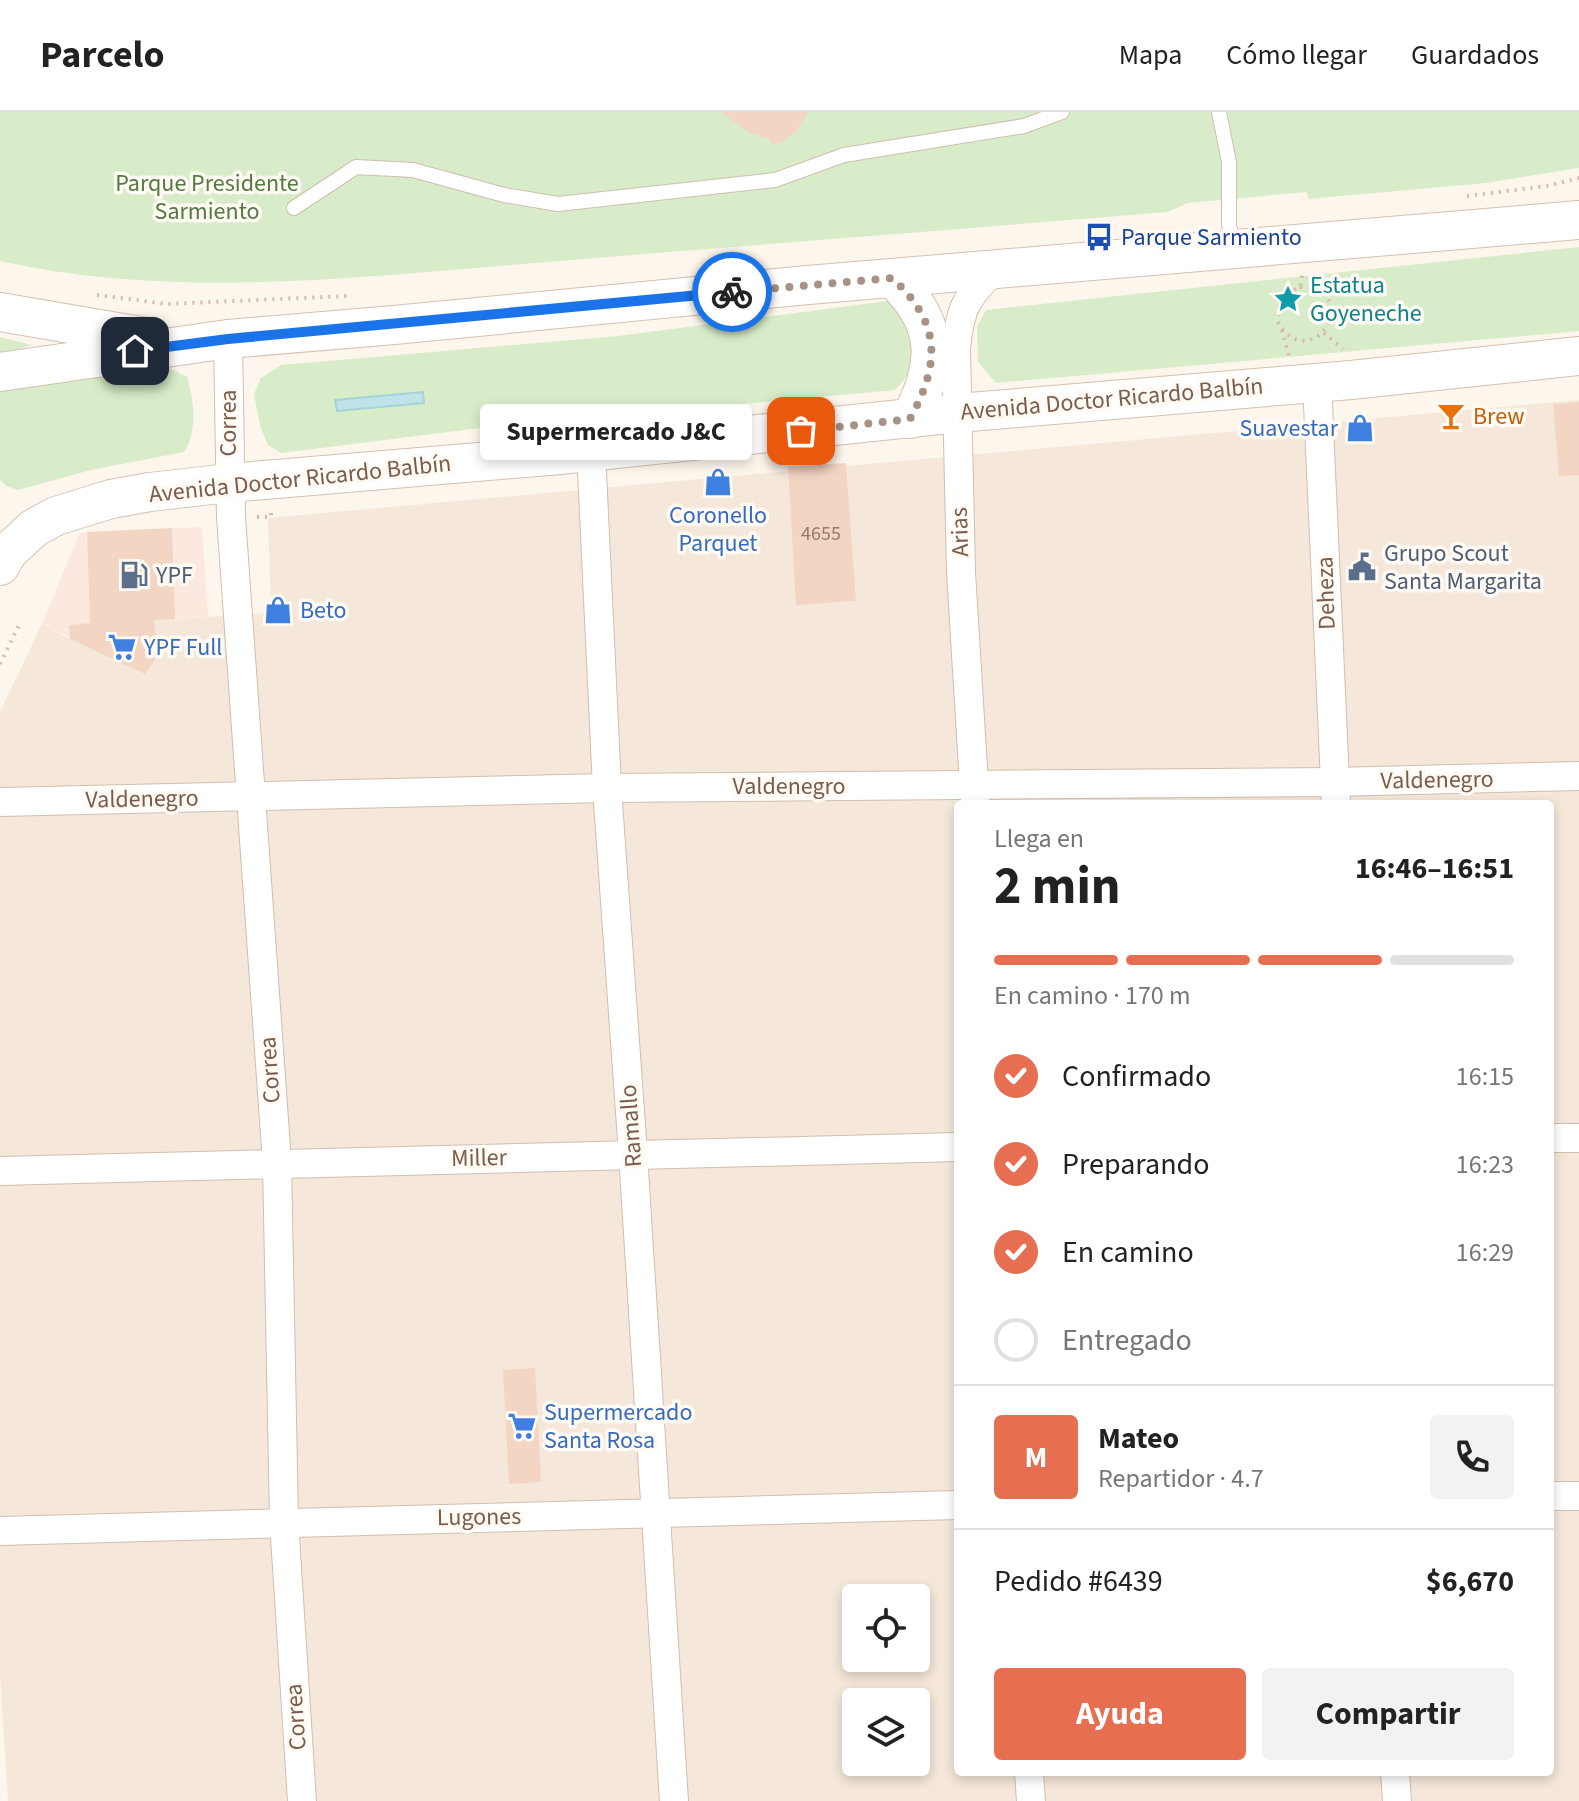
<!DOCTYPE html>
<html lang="es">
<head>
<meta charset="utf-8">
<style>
  :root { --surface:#fff; --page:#f2f2f2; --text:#222; --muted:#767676; --line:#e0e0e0; --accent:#e76f51 }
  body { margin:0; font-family:"Source Sans 3",sans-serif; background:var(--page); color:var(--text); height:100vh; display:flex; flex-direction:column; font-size:30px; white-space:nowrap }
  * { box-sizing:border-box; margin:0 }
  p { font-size:26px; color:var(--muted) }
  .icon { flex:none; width:44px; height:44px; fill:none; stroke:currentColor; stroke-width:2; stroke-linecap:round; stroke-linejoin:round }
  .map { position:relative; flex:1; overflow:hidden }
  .sheet { position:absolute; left:954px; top:688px; width:600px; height:976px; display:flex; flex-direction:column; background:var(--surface); border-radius:8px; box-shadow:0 4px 12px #0003 }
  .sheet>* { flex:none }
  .controls { position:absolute; left:842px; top:1472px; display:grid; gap:16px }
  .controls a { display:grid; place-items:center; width:88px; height:88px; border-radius:8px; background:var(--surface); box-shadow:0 4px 12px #0003; font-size:40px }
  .pin { position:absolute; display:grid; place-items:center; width:68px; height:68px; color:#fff; margin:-34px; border-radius:16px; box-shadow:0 4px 12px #0006 }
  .courier { position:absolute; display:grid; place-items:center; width:80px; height:80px; margin:-40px; border:6px solid #1a73e8; border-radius:50%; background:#fff; color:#222; box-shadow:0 2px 10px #0007 }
  .bubble { position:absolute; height:56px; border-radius:8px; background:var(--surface); box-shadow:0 4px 12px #0003; font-size:26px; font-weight:700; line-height:56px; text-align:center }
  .head em { font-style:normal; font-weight:700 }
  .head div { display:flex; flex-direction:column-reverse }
  .head { display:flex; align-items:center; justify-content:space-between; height:136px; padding:0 40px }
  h1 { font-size:52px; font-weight:700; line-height:60px }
  .bar { display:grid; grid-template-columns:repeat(4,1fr); gap:12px 8px; align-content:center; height:96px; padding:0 40px }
  .bar i { height:10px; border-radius:6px; background:var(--line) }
  .bar .selected { background:var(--accent) }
  .bar p { grid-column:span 4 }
  .line { display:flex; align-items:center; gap:20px; padding:0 40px; border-top:2px solid var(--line) }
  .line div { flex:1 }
  .round { display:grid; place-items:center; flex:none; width:84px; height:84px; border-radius:8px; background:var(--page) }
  ol { padding:0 40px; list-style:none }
  li { display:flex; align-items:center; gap:24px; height:88px }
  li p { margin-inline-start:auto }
  li .icon { padding:8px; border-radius:50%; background:var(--accent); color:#fff; stroke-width:4 }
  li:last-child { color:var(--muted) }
  li i { width:44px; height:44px; border:4px solid var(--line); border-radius:50% }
  .action { display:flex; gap:16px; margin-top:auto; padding:16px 40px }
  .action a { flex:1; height:92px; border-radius:8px; background:var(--accent); color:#fff; font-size:32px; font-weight:700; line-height:92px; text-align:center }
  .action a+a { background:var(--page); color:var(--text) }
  header { display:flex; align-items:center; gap:48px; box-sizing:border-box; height:112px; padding:0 40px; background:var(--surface); border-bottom:2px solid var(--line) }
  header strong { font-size:38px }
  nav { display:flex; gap:44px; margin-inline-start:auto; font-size:28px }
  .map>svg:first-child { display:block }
</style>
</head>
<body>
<header>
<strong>Parcelo</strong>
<nav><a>Mapa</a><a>Cómo llegar</a><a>Guardados</a></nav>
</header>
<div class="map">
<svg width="1579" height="1689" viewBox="0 0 1579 1689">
  <rect width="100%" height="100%" fill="#fdf6ec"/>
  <path fill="#f5e8da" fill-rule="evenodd" d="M 1579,288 L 1579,1689 L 8,1689 L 0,1563 L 0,600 L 42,512 L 70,527 L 154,508 L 271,501 L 268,406 ZM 958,692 L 1550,692 L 1550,1660 L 958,1660 ZM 856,1486 L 916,1486 L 916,1546 L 856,1546 ZM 856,1590 L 916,1590 L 916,1650 L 856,1650 Z"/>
  <polygon fill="#fde8e0" points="202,415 208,505 154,508 158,543 145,562 42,512 80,421"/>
  <g fill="#d8ecc9">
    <path d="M 0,0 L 1579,0 L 1579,56 L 1486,71 L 1309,87 L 1306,80 L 1188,91 L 1167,100 C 961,117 754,133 547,150 C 367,164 179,189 0,149 Z"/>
    <polygon points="1579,135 1579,219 996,271 978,250 977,214 986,198"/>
    <polygon points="888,189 911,205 913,257 895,278 559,309 552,307 281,341 268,333 260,314 254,282 261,266 281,253 618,224"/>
    <polygon points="0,225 32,233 0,243"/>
    <path d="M 167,255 L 187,265 C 194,288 198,320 184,340 L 91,358 L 18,378 L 6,374 L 0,367 L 0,274 Z"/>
  </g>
  <polygon fill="#bfe3e8" stroke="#a5d3da" stroke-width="2" points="423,280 424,291 337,299 335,288"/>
  <g fill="#f3d5c3">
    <polygon points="721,0 808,0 796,19 785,28 772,33 770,27 748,20"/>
    <polygon points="1579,290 1579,363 1559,364 1553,292"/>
    <polygon points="846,351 856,489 796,493 788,355"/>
    <polygon points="172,416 175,507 154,508 158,543 145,562 70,527 69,513 90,511 87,420"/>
    <polygon points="535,1256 541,1370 509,1372 503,1258"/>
  </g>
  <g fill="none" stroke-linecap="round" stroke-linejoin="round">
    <defs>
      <g id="service">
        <polyline points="1219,0 1229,50 1229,113 1234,134"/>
        <polyline points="294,96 356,55 413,58 504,83 558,92 775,68 844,43 1024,14 1062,0"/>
      </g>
      <g id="minor">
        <polyline points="228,227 231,405 277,1050 284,1409 302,1689"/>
        <polyline points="1317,270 1336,692"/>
        <polyline points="591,339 607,676 633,1042 674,1689"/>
        <path d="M 975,689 L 961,460 L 956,237 C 960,197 965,187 993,159"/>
        <polyline points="0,690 607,676 1334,670 1579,664"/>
        <polyline points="1550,1026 1579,1026"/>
        <polyline points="0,1059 958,1035"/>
        <polyline points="1550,1384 1579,1384"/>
        <polyline points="0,1419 958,1393"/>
        <polyline points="1029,1660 1031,1689"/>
        <polyline points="1395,1660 1397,1689"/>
      </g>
      <g id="secondary">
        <path d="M 892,166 C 940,210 940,251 910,307"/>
        <polyline points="0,200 152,226"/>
        <polyline points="0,260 228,227 394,213 808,173 1579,108"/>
        <polyline points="0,454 8,440 34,416 56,404 111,387 150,380 229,371 560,343 958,301 1351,268 1579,244"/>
      </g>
    </defs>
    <use href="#service" stroke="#d1beb0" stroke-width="16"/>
    <use href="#minor" stroke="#d1beb0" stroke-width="30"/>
    <use href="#secondary" stroke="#d6c0b0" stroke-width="40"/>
    <g stroke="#d9b8a5" stroke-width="4" stroke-dasharray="2 6" stroke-linecap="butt">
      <polyline points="1467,84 1547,74 1579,66"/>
      <path d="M 1300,175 C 1363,179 1318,255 1284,219 C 1268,203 1284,182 1300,175 L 1303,160"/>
      <polyline points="97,183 167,192 347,184"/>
      <polyline points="1282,218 1289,244"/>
      <polyline points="1324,221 1343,237"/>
      <polyline points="257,405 271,405 271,396"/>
      <polyline points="0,552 21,509"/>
    </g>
    <use href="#service" stroke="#fff" stroke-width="14"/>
    <use href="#minor" stroke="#fff" stroke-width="28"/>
    <use href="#secondary" stroke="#fff" stroke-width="38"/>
  </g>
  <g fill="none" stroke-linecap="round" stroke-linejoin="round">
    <path stroke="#a89285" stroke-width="8" stroke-dasharray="0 14.4" d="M 732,180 L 892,166 C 941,211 941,250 910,307 L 801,319"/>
    <polyline stroke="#1a73e8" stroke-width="10" points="135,239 228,227 732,180"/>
  </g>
  <defs>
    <symbol id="bus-bare" viewBox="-9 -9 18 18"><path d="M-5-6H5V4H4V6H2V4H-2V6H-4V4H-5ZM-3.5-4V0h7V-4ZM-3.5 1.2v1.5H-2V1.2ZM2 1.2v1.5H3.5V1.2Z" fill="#1a4fb4" stroke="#fffaf3" stroke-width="2.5" paint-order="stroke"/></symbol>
    <symbol id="sight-bare" viewBox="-9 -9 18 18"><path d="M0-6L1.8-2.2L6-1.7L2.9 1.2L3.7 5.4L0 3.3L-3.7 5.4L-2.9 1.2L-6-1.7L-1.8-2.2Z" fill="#0f9aa8" stroke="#fffaf3" stroke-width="2.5" paint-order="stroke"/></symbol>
    <symbol id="bar-bare" viewBox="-9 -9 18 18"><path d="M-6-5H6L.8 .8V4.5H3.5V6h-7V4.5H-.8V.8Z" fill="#e8710a" stroke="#fffaf3" stroke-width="2.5" paint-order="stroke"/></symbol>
    <symbol id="shop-bare" viewBox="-9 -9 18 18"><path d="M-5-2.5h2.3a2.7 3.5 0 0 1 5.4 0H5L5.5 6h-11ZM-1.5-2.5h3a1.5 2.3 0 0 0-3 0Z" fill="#3f7fe0" stroke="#fffaf3" stroke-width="2.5" paint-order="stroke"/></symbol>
    <symbol id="civic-bare" viewBox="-9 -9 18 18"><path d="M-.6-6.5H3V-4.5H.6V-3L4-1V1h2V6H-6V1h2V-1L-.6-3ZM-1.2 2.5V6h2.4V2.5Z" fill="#5c6f8a" stroke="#fffaf3" stroke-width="2.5" paint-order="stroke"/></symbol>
    <symbol id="fuel-bare" viewBox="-9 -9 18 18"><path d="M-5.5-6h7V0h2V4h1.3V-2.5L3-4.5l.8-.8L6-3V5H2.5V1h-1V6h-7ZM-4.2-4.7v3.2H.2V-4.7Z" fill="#5c6f8a" stroke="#fffaf3" stroke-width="2.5" paint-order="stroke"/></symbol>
    <symbol id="supermarket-bare" viewBox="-9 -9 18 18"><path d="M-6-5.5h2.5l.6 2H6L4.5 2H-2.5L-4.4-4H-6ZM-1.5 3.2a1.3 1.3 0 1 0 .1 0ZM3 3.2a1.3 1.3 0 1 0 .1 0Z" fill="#3f7fe0" stroke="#fffaf3" stroke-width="2.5" paint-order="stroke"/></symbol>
  </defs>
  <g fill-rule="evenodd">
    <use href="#bus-bare" x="1079" y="105" width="40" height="40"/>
    <use href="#sight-bare" x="1268" y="167" width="40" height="40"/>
    <use href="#bar-bare" x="1431" y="284" width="40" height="40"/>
    <use href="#shop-bare" x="1340" y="296" width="40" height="40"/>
    <use href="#shop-bare" x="698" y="350" width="40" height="40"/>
    <use href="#civic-bare" x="1342" y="435" width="40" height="40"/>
    <use href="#fuel-bare" x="114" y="443" width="40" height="40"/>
    <use href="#shop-bare" x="258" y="478" width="40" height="40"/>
    <use href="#supermarket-bare" x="102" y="515" width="40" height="40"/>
    <use href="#supermarket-bare" x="502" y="1294" width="40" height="40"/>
  </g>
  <g text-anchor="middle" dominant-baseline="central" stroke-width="7" stroke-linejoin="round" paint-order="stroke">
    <g font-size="20" fill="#987a6a">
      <text x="821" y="422">4655</text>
    </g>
    <g font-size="24" fill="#537a41" stroke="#fffaf3">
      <text x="207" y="71">Parque Presidente<tspan x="207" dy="28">Sarmiento</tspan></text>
    </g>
    <g font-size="24" fill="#164399" stroke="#fffaf3" text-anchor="start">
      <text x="1121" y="125">Parque Sarmiento</text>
    </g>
    <g font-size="24" fill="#0d838f" stroke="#fffaf3" text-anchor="start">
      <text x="1310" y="173">Estatua<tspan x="1310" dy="28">Goyeneche</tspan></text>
    </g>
    <g font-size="24" fill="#7a5c4d" stroke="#fffaf3">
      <text transform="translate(1112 287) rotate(-5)">Avenida Doctor Ricardo Balbín</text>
      <text transform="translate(228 311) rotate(-90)">Correa</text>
      <text transform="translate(300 367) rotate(-6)">Avenida Doctor Ricardo Balbín</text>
      <text transform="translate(960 420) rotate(-92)">Arias</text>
      <text transform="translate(1326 481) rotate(-92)">Deheza</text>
      <text transform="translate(1437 668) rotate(-1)">Valdenegro</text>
      <text x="789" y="674">Valdenegro</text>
      <text transform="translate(142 687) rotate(-1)">Valdenegro</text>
      <text transform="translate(270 958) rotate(-94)">Correa</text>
      <text transform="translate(631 1014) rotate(-94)">Ramallo</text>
      <text transform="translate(479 1046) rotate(-1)">Miller</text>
      <text transform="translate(479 1405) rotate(-1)">Lugones</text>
      <text transform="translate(296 1605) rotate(-94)">Correa</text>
    </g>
    <g font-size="24" fill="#c56008" stroke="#fffaf3" text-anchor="start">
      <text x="1473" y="304">Brew</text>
    </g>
    <g font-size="24" fill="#366cbe" stroke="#fffaf3" text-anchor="start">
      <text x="1338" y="316" text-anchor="end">Suavestar</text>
      <text x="718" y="403" text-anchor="middle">Coronello<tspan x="718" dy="28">Parquet</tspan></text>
      <text x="300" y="498">Beto</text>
      <text x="144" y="535">YPF Full</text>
      <text x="544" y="1300">Supermercado<tspan x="544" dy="28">Santa Rosa</tspan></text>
    </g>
    <g font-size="24" fill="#4e5e75" stroke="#fffaf3" text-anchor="start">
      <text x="1384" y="441">Grupo Scout<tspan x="1384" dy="28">Santa Margarita</tspan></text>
      <text x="156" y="463">YPF</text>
    </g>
  </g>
</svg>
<div class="controls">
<a><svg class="icon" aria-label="locate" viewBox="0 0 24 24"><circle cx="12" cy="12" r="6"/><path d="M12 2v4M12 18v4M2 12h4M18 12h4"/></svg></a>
<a><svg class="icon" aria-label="layers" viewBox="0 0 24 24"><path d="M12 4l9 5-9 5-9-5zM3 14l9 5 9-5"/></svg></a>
</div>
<div class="pin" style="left:801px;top:319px;background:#ea580c"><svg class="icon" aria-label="bag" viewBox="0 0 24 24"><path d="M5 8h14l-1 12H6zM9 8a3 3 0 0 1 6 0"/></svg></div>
<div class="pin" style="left:135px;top:239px;background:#1f2937"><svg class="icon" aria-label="home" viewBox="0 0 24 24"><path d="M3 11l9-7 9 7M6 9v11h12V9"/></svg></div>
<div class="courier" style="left:732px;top:180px"><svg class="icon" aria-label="bike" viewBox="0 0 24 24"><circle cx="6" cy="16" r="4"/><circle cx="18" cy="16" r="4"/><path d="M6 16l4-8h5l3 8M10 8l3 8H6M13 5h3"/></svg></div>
<div class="bubble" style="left:480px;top:292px;width:272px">Supermercado J&amp;C</div>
<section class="sheet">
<div class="head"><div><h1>2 min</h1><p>Llega en</p></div><em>16:46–16:51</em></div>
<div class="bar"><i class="selected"></i><i class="selected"></i><i class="selected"></i><i></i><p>En camino · 170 m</p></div>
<ol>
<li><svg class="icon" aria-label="check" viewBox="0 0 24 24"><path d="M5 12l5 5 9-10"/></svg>Confirmado<p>16:15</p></li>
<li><svg class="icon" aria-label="check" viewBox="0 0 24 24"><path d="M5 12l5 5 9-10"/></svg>Preparando<p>16:23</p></li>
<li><svg class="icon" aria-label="check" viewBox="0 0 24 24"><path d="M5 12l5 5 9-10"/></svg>En camino<p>16:29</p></li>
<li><i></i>Entregado</li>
</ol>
<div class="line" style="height:144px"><b class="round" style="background:var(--accent);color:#fff">M</b><div><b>Mateo</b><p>Repartidor · 4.7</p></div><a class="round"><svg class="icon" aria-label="phone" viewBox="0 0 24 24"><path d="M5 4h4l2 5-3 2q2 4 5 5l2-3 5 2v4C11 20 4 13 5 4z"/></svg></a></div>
<div class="line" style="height:104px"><div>Pedido #6439</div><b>$6,670</b></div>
<div class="action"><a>Ayuda</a><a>Compartir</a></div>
</section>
</div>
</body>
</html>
